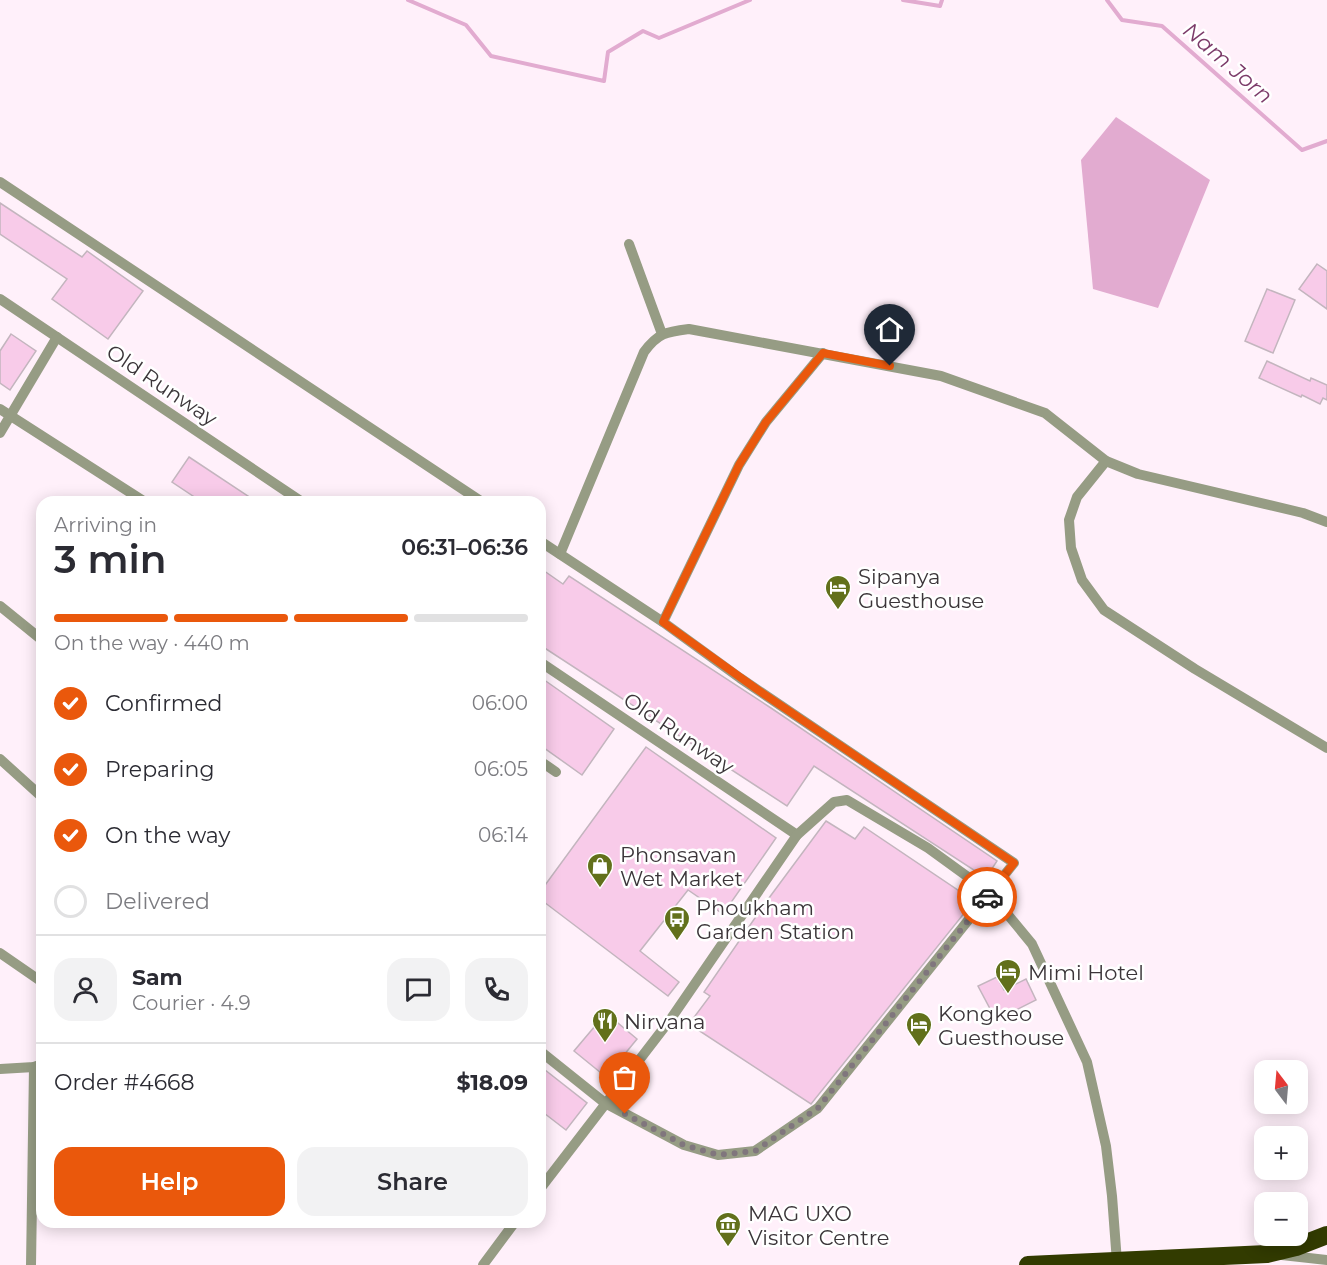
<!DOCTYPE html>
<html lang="en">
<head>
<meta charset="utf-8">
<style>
  :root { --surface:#fff; --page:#f2f2f3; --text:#2b2b33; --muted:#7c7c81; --line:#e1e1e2; --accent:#ea580c }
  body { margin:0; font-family:Montserrat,sans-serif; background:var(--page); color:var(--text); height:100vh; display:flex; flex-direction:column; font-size:22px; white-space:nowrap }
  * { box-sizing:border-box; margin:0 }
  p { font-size:20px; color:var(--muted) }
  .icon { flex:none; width:33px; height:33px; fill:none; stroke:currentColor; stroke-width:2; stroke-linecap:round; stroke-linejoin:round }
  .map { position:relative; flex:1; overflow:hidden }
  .panel { position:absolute; left:36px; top:496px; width:510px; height:732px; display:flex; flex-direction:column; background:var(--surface); border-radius:18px; box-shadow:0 3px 15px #0003 }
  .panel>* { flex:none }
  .needle { width:39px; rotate:344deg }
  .buttons { position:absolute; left:1254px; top:1060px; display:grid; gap:12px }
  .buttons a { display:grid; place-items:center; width:54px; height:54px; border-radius:12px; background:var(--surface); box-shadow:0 3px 15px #0003; font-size:30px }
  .pin { position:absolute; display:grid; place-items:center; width:51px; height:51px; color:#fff; margin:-62px -26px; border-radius:50% 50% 50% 0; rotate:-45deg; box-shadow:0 0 6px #0007 }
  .pin .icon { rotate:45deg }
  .courier { position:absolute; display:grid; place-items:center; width:60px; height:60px; margin:-30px; border:4px solid #ea580c; border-radius:50%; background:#fff; color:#222; box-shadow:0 2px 8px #0007 }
  .headline em { font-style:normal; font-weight:600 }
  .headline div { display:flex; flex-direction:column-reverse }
  .headline { display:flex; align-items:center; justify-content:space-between; height:102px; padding:0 18px }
  h1 { font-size:39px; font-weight:600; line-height:45px }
  .bar { display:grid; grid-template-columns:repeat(4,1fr); gap:9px 6px; align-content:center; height:72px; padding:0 18px }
  .bar i { height:8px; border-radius:4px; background:var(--line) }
  .bar .current { background:var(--accent) }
  .bar p { grid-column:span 4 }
  .line { display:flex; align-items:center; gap:15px; padding:0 18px; border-top:2px solid var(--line) }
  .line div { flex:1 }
  .round { display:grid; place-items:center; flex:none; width:63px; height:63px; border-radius:18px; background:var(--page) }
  ol { padding:0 18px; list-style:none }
  li { display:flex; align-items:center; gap:18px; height:66px }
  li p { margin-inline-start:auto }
  li .icon { padding:6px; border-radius:50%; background:var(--accent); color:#fff; stroke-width:4 }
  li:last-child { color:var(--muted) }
  li i { width:33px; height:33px; border:3px solid var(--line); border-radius:50% }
  .button { display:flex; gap:12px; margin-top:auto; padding:12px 18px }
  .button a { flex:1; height:69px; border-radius:18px; background:var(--accent); color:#fff; font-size:24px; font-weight:600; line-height:69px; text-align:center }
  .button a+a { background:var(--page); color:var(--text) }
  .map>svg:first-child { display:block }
</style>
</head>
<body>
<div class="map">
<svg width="1327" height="1265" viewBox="0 0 1327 1265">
  <rect width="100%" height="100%" fill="#fff0fa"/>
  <polygon fill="#e2abd0" points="1116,117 1210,180 1158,308 1093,289 1081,160"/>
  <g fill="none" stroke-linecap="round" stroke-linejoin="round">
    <g stroke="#e2abd0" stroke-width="4">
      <polyline points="408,0 466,25 491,56 604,81 608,52 643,31 659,38 750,0"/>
      <polyline points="903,0 940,6 942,0"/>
      <polyline points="1107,0 1122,20 1162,26 1302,150 1327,141"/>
    </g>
  </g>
  <g fill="#f8cbe9" stroke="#c3b5be" stroke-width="1.5">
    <polygon points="0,203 82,257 87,251 143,291 108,339 52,299 67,279 0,234"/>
    <polygon points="1317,264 1327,271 1327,309 1299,289"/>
    <polygon points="1267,289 1295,300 1273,353 1245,341"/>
    <polygon points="11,334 36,351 10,390 0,383 0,351"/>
    <polygon points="1267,361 1310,381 1311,378 1327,385 1327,400 1323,398 1320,404 1302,395 1301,397 1259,378"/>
    <polygon points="189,457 257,502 202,502 172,482"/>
    <polygon points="540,568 563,584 569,576 771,708 997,861 986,878 814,766 787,806 540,645"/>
    <polygon points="540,677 614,729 582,775 540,745"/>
    <polygon points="646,747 776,838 723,914 688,890 640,951 679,982 668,996 540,899 540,892"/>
    <polygon points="826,821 855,839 864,827 974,901 811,1104 689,1024 710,996 704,992 766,902"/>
    <polygon points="997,977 1004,990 1026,979 1036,1000 996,1020 978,986"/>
    <polygon points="606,1013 637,1039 606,1077 574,1051"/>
    <polygon points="540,1066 587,1103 566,1130 540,1110"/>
  </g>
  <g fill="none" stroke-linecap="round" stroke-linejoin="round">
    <g stroke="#969c84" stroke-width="10">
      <polyline points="0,182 482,502"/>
      <polyline points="629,244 662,334"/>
      <polyline points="0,299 302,502"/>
      <polyline points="0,409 145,502"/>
      <polyline points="0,433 57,337"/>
      <polyline points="1106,461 1077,497 1069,520 1071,548 1082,580 1104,610 1195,669 1327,748"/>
      <polyline points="540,541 663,622 740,678 1014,863 818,1108 755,1151 718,1155 684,1145 605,1103 540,1051"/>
      <path d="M 560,554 L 644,352 C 658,333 666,332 689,329 L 941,376 L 1045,413 L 1106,461 L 1138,474 L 1303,513 L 1327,522"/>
      <polyline points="0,606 42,640"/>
      <polyline points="663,622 739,465 766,422 823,353"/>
      <polyline points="540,662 797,835"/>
      <polyline points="0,759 42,797"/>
      <polyline points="540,761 556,772"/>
      <polyline points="0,953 42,982"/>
      <polyline points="0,1069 34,1067 42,1064"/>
      <polyline points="540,1189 670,1020 797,835 834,802 847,800 928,848 990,893 1032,944 1087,1062 1106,1146 1112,1196 1117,1262"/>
      <polyline points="1282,1255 1327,1260"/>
      <polyline points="31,1265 34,1067"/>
      <polyline points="483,1265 515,1222"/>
    </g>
    <polyline stroke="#323b00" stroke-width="18" points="1028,1265 1267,1254 1296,1247 1327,1235"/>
  </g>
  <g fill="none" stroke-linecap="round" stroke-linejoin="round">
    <polyline stroke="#80767d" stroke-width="6" stroke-dasharray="0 10.8" points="625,1114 684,1145 718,1155 755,1151 818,1108 987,897"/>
    <polyline stroke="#ea580c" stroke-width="8" points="890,366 823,353 766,422 739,465 663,622 758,690 1014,863 987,897"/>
  </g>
  <defs>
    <symbol id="hotel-pin" viewBox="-11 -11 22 30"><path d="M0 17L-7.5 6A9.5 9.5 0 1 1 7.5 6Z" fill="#62701b" stroke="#fff"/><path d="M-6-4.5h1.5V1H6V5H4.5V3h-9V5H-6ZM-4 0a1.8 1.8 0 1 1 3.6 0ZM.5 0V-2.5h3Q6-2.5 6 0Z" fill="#fff"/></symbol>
    <symbol id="shop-pin" viewBox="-11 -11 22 30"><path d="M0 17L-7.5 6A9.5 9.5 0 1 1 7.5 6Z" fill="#62701b" stroke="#fff"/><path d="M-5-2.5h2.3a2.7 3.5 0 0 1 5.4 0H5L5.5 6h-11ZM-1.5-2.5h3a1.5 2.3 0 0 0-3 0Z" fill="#fff"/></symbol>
    <symbol id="bus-pin" viewBox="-11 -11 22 30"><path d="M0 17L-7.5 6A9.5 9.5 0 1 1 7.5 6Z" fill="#62701b" stroke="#fff"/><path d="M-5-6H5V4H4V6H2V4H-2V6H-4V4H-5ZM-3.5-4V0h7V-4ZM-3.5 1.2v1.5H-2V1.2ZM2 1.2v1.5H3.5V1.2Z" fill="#fff"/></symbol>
    <symbol id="restaurant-pin" viewBox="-11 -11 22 30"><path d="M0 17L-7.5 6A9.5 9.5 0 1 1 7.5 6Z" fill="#62701b" stroke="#fff"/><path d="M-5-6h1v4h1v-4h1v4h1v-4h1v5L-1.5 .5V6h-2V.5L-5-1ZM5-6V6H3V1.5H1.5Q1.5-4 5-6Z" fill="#fff"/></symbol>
    <symbol id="museum-pin" viewBox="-11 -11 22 30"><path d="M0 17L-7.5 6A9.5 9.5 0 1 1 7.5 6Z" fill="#62701b" stroke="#fff"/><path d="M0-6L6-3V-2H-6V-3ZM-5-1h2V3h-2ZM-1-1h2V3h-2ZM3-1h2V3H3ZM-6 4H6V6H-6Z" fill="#fff"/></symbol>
  </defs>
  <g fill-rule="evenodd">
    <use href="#hotel-pin" x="823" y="573" width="30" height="40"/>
    <use href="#shop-pin" x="585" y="851" width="30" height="40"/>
    <use href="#bus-pin" x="662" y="904" width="30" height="40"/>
    <use href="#hotel-pin" x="993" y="957" width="30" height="40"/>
    <use href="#restaurant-pin" x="590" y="1006" width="30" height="40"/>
    <use href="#hotel-pin" x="904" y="1010" width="30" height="40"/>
    <use href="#museum-pin" x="713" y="1210" width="30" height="40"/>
  </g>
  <g text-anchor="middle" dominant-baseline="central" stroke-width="5" stroke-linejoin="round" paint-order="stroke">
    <g font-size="21" fill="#3b3539" stroke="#fff">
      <text transform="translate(162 385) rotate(34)">Old Runway</text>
      <text transform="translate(679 733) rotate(34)">Old Runway</text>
    </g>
    <g font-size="21" fill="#3b3539" stroke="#fff" text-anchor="start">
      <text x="858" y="576">Sipanya<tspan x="858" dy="24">Guesthouse</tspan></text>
      <text x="620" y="854">Phonsavan<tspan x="620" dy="24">Wet Market</tspan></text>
      <text x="696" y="907">Phoukham<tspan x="696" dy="24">Garden Station</tspan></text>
      <text x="1028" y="972">Mimi Hotel</text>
      <text x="938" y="1013">Kongkeo<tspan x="938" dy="24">Guesthouse</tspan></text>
      <text x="624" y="1021">Nirvana</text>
      <text x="748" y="1213">MAG UXO<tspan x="748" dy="24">Visitor Centre</tspan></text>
    </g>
    <g font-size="22" font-style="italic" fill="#7c3b6a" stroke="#fff">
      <text transform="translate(1228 63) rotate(41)">Nam Jorn</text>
    </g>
  </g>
</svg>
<div class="buttons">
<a><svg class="needle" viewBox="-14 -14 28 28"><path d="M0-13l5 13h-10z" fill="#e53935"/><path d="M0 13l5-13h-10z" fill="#7c7c81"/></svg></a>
<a>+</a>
<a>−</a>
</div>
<div class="pin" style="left:625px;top:1114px;background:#ea580c"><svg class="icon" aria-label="bag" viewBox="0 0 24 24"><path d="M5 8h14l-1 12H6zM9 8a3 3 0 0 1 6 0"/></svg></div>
<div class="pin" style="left:890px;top:366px;background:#1f2937"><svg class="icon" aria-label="home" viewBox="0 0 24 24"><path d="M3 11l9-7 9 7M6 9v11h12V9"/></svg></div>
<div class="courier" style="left:987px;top:897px"><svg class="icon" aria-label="car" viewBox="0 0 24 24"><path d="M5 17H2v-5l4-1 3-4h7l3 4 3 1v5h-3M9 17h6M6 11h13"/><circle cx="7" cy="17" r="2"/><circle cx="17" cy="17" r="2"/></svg></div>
<section class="panel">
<div class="headline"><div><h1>3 min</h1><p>Arriving in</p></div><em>06:31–06:36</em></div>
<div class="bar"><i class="current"></i><i class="current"></i><i class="current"></i><i></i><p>On the way · 440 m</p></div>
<ol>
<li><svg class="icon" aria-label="check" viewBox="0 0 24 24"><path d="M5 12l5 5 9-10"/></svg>Confirmed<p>06:00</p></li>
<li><svg class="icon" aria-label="check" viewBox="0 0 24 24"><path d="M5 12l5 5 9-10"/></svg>Preparing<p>06:05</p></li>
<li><svg class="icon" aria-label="check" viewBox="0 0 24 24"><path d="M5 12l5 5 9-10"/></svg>On the way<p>06:14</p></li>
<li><i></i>Delivered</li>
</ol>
<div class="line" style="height:108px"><a class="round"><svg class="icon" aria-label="person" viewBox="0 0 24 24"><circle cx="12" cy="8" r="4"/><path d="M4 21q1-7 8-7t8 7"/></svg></a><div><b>Sam</b><p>Courier · 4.9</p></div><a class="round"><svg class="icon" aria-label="chat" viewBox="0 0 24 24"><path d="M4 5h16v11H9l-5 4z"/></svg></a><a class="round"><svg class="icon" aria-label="phone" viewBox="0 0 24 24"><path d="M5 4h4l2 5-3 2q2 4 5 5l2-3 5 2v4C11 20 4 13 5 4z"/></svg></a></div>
<div class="line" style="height:78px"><div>Order #4668</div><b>$18.09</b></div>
<div class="button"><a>Help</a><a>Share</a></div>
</section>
</div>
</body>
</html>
